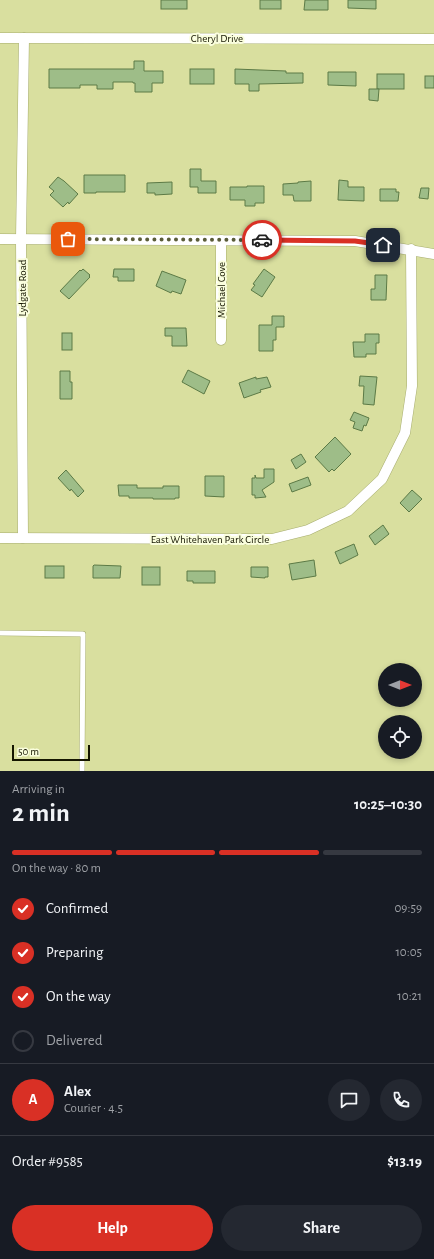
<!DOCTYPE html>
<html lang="en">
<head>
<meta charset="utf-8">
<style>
  :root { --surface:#171b24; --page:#242831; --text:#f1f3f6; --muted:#9ea1a6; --line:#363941; --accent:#d93025 }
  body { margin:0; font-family:"Alegreya Sans",sans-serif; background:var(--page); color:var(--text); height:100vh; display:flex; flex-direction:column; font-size:15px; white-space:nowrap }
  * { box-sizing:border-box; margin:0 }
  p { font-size:13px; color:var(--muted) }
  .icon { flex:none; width:22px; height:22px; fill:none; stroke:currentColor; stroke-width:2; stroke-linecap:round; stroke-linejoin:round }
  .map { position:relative; height:771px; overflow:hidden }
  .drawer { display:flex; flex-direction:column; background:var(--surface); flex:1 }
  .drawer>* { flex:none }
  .needle { width:26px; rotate:90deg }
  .tools { position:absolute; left:378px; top:663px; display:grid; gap:8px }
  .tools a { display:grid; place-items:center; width:44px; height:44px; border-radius:50%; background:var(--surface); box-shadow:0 2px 6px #0003; font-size:20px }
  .scale { position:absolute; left:12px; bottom:10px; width:78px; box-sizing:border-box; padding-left:4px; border:2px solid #151600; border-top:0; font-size:11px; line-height:14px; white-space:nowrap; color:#151600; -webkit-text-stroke:3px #fafedd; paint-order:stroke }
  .pin { position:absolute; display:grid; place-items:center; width:34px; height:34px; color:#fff; margin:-17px; border-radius:8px; box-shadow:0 2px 6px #0006 }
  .courier { position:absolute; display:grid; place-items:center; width:40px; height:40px; margin:-20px; border:3px solid #d93025; border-radius:50%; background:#fff; color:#222; box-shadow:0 1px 5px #0007 }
  .head em { font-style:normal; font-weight:700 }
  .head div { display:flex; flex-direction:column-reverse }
  .head { display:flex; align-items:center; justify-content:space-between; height:68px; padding:0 12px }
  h1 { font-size:26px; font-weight:700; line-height:30px }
  .bar { display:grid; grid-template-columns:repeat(4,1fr); gap:6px 4px; align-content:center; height:48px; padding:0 12px }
  .bar i { height:5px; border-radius:3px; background:var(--line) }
  .bar .on { background:var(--accent) }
  .bar p { grid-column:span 4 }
  .line { display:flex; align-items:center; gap:10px; padding:0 12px; border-top:1px solid var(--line) }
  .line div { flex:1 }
  .round { display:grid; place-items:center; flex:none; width:42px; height:42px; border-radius:21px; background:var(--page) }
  ol { padding:0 12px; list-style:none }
  li { display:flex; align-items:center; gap:12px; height:44px }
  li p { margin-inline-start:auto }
  li .icon { padding:4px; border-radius:50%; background:var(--accent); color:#fff; stroke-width:4 }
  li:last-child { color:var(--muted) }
  li i { width:22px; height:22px; border:2px solid var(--line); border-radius:50% }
  .cta { display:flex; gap:8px; margin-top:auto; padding:8px 12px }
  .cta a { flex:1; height:46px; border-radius:24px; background:var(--accent); color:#fff; font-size:16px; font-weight:700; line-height:46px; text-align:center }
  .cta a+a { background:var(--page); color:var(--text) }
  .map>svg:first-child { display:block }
</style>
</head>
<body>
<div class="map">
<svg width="434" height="771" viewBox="0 0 434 771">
  <rect width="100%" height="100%" fill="#d9df9f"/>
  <g fill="#9ebd88" stroke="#5c7a46">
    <rect x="161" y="0" width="26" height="9"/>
    <rect x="260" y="0" width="21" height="9"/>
    <polygon points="305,0 328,0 328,10 304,10"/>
    <polygon points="348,0 376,0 376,9 348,8"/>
    <polygon points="134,61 144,61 144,71 163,71 163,83 152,83 152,92 135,92 135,83 133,83 133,82 113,82 113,89 97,89 97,85 80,85 80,88 49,88 49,69 134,69"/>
    <rect x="190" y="69" width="24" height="15"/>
    <polygon points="235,69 286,71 286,73 303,73 303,83 259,84 259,91 249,91 249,84 235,84"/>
    <polygon points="328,72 356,72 356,86 328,85"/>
    <rect x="377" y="74" width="27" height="15"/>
    <rect x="425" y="76" width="9" height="12"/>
    <polygon points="369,89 379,89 378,101 369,100"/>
    <polygon points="190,169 201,169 201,181 216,181 216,193 198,193 198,187 190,187"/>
    <polygon points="84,175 125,175 125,192 96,192 96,193 84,193"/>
    <polygon points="58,177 64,181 78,194 69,204 68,202 63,207 50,195 54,191 49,187"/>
    <polygon points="339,180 348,181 348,187 364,187 364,201 338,200"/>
    <polygon points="311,181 311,201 294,201 293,195 283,195 283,184 298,183 298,182"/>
    <polygon points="172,182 172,194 155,195 155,193 147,193 147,183"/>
    <polygon points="247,186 264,186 264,203 255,203 255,206 245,206 245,200 230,200 230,187 247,187"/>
    <polygon points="421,188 429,188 428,199 419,198"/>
    <polygon points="380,189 396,189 396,192 399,192 398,201 380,201"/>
    <polygon points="83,269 90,275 89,276 90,277 69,299 60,291 80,270 81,271"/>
    <polygon points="114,269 134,269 134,281 118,281 118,277 113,277"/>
    <polygon points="264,269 275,277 262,297 251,290 255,285 253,284"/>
    <polygon points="162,271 186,280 181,294 172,291 171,293 156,286"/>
    <polygon points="375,275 387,275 386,300 371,300 371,289 375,289"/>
    <polygon points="272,316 284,316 284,327 276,327 276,340 273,340 273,351 259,351 259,325 272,325"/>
    <polygon points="165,328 186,328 187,346 172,346 172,336 165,336"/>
    <rect x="62" y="333" width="10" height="17"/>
    <polygon points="365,334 379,334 379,343 376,343 376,354 366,354 366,357 354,357 353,342 365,342"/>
    <polygon points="188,370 210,381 204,394 182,382"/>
    <polygon points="60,371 70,371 70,382 72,382 72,399 60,399"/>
    <polygon points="360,376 377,377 374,405 363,404 364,386 359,386"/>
    <polygon points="256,377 256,379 267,377 271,387 260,390 261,392 244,398 239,383"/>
    <polygon points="354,412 369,418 366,426 364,425 362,431 353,428 355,422 350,420"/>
    <polygon points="335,437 351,454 334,471 332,469 329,472 315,457"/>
    <polygon points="301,454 306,462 296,469 291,460"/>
    <polygon points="264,469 274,469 274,482 262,490 266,497 255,498 255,495 252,495 252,478 255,478 255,475 256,478 264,478"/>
    <polygon points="66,470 84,491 78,497 71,489 70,491 58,478"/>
    <polygon points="205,476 224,476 224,497 205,496"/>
    <polygon points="308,477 311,485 292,492 289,484"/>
    <polygon points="118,485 137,485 137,488 163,488 163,486 179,486 179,498 175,498 175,499 153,499 153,498 129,498 129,496 119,496"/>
    <polygon points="412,490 422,499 409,512 400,503"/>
    <polygon points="383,525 389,534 375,545 369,536"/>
    <polygon points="354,544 358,555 340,564 335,552"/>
    <polygon points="314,560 316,576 292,580 289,564"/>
    <polygon points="94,565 121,566 120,578 93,578 93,566"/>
    <rect x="45" y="566" width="19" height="12"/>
    <rect x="142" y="567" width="18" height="18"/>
    <polygon points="251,567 268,567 268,577 265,577 265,578 251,577"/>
    <polygon points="187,571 215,571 215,583 193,583 193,581 187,581"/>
  </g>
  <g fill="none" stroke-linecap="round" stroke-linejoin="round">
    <defs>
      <polyline id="service" points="0,633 83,634 82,771"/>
      <g id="minor">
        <polyline points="0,38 434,39"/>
        <polyline points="0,239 355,241 434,254"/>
        <polyline points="221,340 221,240"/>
        <polyline points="0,538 272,539 308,530 348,511 382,479 405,433 412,386 411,249"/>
        <polyline points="23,538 21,239 24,38"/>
      </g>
    </defs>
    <use href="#service" stroke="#a7ad6f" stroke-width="6"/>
    <use href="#minor" stroke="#a7ad6f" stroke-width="11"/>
    <use href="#service" stroke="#fff" stroke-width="5"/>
    <use href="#minor" stroke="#fff" stroke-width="10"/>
  </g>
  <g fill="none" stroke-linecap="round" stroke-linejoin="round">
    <polyline stroke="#5a5c38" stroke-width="4" stroke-dasharray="0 7.2" points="68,239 262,240"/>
    <polyline stroke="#d93025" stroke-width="5" points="262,240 355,241 383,245"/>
  </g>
  <g text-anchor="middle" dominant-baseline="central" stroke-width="4" stroke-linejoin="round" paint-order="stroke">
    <g font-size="11" fill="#151600" stroke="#fafedd">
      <text x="217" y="38">Cheryl Drive</text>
      <text transform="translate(22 288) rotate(-90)">Lydgate Road</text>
      <text transform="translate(221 290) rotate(-90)">Michael Cove</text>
      <text x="210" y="539">East Whitehaven Park Circle</text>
    </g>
  </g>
</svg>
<div class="tools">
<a><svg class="needle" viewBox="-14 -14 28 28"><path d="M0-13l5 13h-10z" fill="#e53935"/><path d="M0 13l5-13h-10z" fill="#9ea1a6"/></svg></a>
<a><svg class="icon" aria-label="locate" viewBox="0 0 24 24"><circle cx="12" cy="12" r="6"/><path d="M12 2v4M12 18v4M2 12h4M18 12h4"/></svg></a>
</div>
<div class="scale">50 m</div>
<div class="pin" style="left:68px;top:239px;background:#ea580c"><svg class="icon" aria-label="bag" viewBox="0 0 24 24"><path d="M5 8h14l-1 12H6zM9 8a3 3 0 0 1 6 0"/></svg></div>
<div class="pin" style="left:383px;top:245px;background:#1f2937"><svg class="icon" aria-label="home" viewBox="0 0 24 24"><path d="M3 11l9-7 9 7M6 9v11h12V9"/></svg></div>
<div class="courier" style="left:262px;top:240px"><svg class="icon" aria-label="car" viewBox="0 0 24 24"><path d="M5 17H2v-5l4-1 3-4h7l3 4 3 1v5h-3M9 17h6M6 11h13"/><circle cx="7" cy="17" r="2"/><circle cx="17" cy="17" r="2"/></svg></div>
</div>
<section class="drawer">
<div class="head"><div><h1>2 min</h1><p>Arriving in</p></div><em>10:25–10:30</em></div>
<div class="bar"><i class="on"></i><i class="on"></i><i class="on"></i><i></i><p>On the way · 80 m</p></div>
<ol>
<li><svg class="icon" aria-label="check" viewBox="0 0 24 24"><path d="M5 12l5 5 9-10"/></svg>Confirmed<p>09:59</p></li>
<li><svg class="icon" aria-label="check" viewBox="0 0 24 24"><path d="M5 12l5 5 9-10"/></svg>Preparing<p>10:05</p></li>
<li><svg class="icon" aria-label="check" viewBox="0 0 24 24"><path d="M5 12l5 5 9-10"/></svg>On the way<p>10:21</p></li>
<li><i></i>Delivered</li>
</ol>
<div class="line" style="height:72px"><b class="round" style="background:var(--accent);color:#fff">A</b><div><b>Alex</b><p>Courier · 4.5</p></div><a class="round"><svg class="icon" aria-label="chat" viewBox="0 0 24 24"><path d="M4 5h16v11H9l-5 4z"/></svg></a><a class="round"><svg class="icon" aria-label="phone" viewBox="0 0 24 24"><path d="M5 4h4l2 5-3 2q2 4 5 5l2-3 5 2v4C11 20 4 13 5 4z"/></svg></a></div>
<div class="line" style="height:52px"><div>Order #9585</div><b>$13.19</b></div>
<div class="cta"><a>Help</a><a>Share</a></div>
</section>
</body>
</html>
